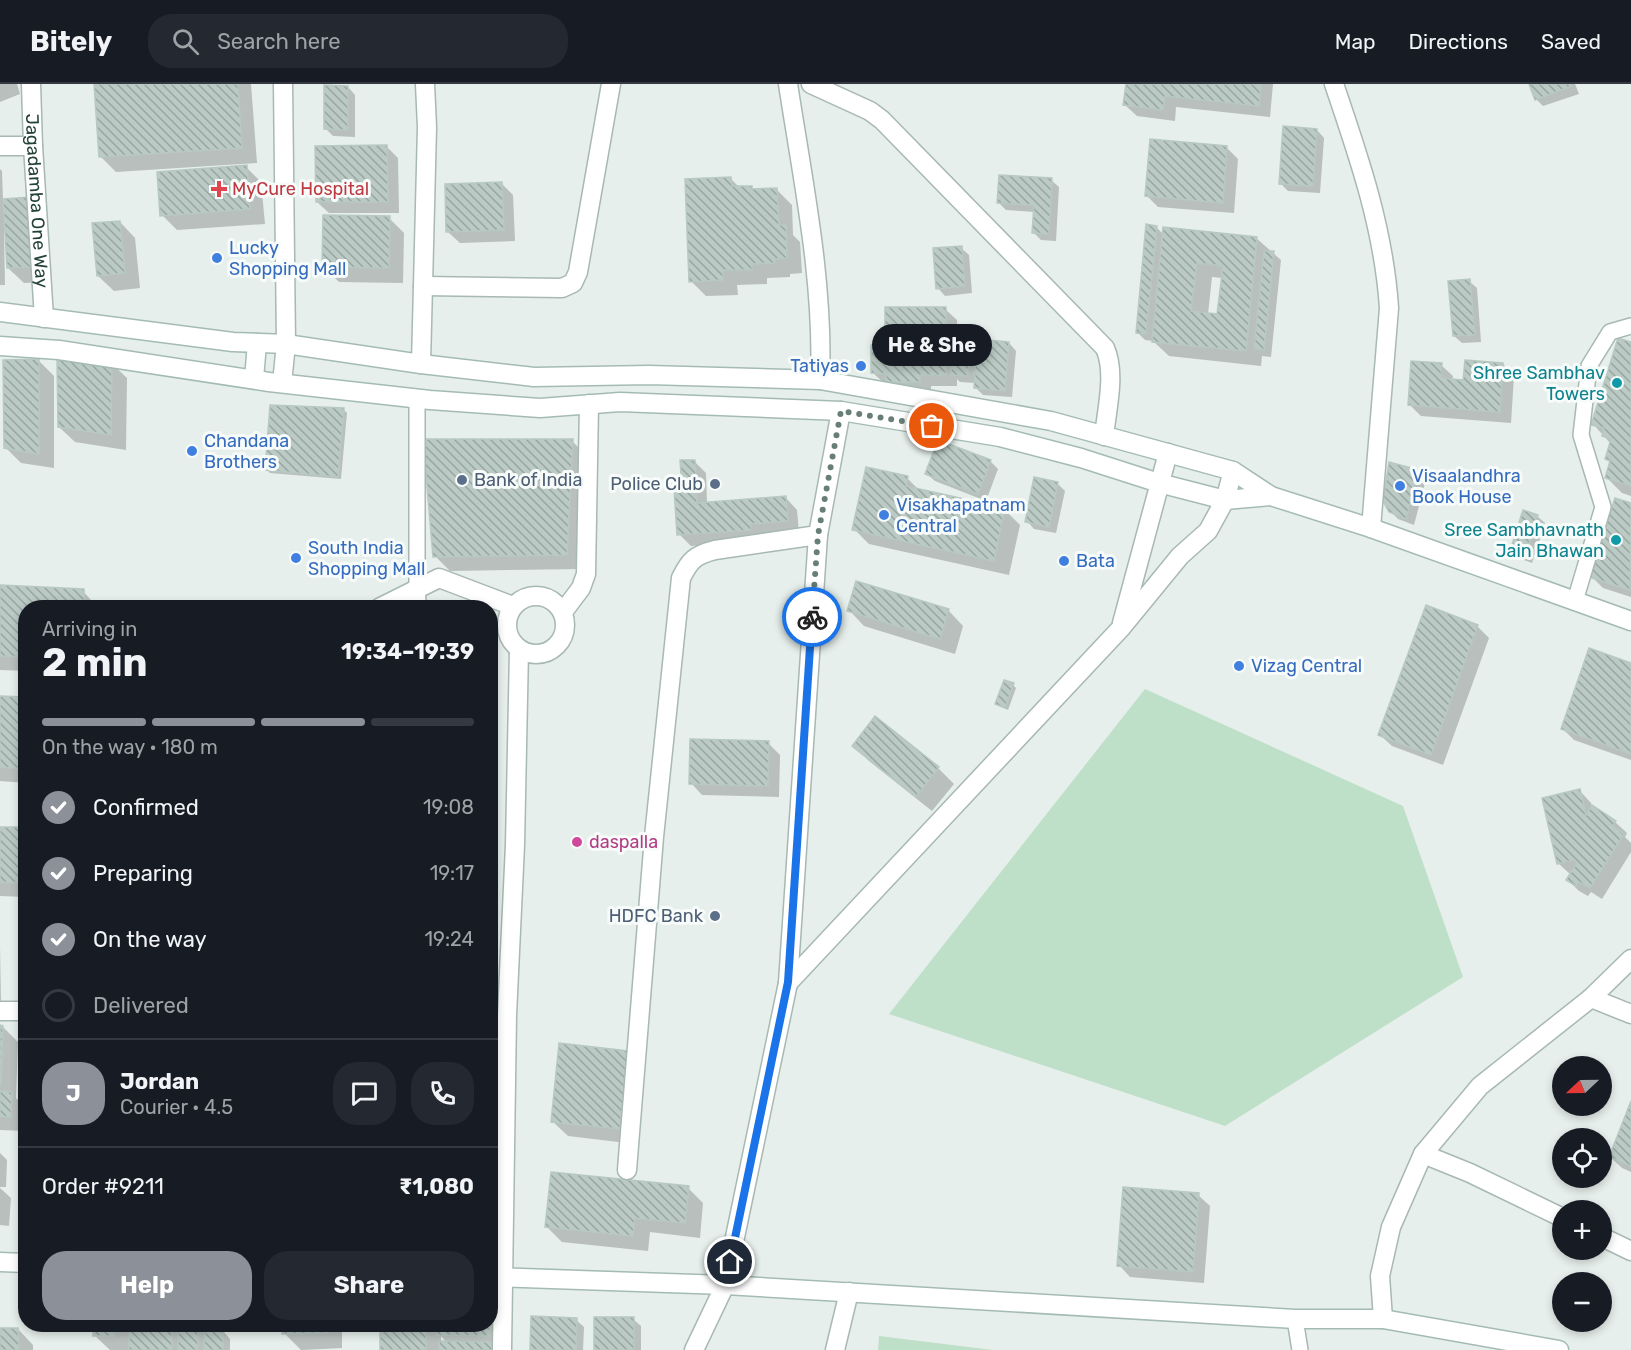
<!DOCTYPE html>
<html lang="en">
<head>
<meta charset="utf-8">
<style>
  :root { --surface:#171b24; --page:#242831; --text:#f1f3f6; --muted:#9ea1a6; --line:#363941; --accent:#8c9099 }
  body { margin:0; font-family:Rubik,sans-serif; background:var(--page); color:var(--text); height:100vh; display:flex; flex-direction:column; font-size:22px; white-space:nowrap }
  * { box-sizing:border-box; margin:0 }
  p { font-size:20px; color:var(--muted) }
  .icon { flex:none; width:33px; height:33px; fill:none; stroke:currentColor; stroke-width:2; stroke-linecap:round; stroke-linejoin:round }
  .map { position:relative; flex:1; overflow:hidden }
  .drawer { position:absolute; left:18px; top:516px; width:480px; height:732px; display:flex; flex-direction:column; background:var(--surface); border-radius:24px; box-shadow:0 3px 9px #0003 }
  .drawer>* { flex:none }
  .needle { width:39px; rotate:248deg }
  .fabs { position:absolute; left:1552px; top:972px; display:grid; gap:12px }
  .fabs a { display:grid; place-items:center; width:60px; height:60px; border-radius:50%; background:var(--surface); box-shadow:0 3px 9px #0003; font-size:30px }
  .pin { position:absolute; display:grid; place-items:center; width:51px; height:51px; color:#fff; margin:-26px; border:3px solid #fff; border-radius:50%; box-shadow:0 2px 6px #0007 }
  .courier { position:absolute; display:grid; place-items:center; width:60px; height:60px; margin:-30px; border:4px solid #1a73e8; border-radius:50%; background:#fff; color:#222; box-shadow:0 2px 8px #0007 }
  .bubble { position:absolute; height:42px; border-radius:21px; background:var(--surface); box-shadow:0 3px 9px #0003; font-size:20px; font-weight:700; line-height:42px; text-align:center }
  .head em { font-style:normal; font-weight:700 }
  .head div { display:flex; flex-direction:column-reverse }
  .head { display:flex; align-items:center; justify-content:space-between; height:102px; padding:0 24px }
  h1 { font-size:39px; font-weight:700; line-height:45px }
  .bar { display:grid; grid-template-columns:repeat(4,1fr); gap:9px 6px; align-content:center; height:72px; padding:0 24px }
  .bar i { height:8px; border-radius:4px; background:var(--line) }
  .bar .current { background:var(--accent) }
  .bar p { grid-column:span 4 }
  .line { display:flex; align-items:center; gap:15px; padding:0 24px; border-top:2px solid var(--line) }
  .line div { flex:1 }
  .round { display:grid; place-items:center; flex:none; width:63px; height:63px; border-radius:24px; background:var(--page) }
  ol { padding:0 24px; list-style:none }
  li { display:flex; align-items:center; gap:18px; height:66px }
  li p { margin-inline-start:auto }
  li .icon { padding:6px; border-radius:50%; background:var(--accent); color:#fff; stroke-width:4 }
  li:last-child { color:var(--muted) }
  li i { width:33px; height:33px; border:3px solid var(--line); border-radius:50% }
  .primary-button { display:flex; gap:12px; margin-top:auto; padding:12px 24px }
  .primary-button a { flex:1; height:69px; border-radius:24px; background:var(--accent); color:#fff; font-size:24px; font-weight:700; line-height:69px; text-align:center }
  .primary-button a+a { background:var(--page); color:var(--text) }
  header { display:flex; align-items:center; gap:36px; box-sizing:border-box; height:84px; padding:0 30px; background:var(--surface); border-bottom:2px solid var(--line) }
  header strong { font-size:28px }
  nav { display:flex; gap:33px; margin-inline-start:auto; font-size:21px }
  .search { width:420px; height:54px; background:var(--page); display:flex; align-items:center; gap:15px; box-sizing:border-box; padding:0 21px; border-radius:24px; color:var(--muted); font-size:22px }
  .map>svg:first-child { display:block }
</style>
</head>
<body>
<header>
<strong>Bitely</strong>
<div class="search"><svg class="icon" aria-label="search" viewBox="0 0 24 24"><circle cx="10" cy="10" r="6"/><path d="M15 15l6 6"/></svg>Search here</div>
<nav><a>Map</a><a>Directions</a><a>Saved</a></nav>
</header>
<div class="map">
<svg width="1631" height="1266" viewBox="0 0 1631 1266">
  <defs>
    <pattern id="building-back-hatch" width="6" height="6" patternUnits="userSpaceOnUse" patternTransform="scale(1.5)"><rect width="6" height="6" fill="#bbcac4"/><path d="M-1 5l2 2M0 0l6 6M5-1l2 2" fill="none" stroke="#98a6a0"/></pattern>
  </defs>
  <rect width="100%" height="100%" fill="#e6efeb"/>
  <g fill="#bfe0c8">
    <polygon points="1145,605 1403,722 1463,893 1225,1042 889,930"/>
    <polygon points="879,1252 993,1266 878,1266"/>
  </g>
  <g fill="#0003" fill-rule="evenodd">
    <polygon points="0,0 17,0 20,10 0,18"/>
    <polygon points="95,0 251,0 257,79 116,88 100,72"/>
    <polygon points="1127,0 1273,0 1270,33 1176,23 1175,37 1137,32 1125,21"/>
    <polygon points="1531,0 1575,0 1579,10 1543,22 1536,15"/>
    <polygon points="348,3 355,11 355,53 333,52 326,45"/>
    <polygon points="1317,46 1324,54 1320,109 1288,107 1280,99"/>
    <polygon points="386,62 398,74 399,129 329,129 317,118"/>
    <polygon points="1226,63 1238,75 1234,129 1158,123 1146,111"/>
    <polygon points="246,83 261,98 265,140 177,146 162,131"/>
    <polygon points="0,85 2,87 3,116 30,115 49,198 24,199 8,184 6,147 4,147 5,201 0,201"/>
    <polygon points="731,95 740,104 751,103 755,107 777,106 792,121 793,151 800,158 802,189 790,190 790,193 767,194 767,200 737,201 738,211 706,212 691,197"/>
    <polygon points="1051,96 1059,103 1056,157 1041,156 1034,149 1035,128 1006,126 999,119"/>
    <polygon points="501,99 513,111 515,157 460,159 448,148"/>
    <polygon points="389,134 404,149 403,199 339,198 323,182"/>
    <polygon points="120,138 135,154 140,204 114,207 98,192"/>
    <path d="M 1156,143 L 1164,151 L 1256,154 L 1281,176 L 1271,273 L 1262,272 L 1261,282 L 1169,272 L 1153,257 L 1145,256 L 1137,248 ZM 1212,193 L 1223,194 L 1218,231 L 1208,230 Z"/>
    <polygon points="961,164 969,171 972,209 945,212 938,204"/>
    <polygon points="1469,197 1477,204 1481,258 1462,259 1454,252"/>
    <polygon points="945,225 957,236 957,249 969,250 978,258 1009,259 1016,267 1012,313 983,311 975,303 975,299 960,298 957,295 957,302 931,302 931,309 885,300 873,289 887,263"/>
    <polygon points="1631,260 1631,412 1622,409 1606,393 1611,379 1606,375 1611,360 1593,340"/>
    <polygon points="39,277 54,292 54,384 21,379 6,364"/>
    <polygon points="111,279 127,294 126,366 75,358 59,343"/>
    <polygon points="1503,280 1514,292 1511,339 1421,332 1409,320 1441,281 1453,292 1452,297 1465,298"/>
    <polygon points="343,325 347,329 341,395 270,389 266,385"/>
    <polygon points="572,357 587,372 582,485 450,487 435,472"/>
    <polygon points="939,358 990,377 998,385 986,417 935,397 927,390"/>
    <polygon points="694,377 706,389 707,419 786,414 797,426 799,448 762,457 691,462 679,450 683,405"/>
    <polygon points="1418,388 1426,395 1414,441 1398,435 1390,427"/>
    <polygon points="907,394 920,407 1004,425 1020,441 1009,491 869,460 854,445"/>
    <polygon points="1057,399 1065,407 1056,449 1034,445 1027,437"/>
    <polygon points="1616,416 1631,421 1631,513 1603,504 1591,492"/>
    <polygon points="1537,432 1545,439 1532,479 1519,474 1512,467"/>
    <polygon points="0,503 83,507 98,524 26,524 26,587 0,586"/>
    <polygon points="849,526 948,526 963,542 955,570 864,542"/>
    <polygon points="1477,542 1489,554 1443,681 1392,662 1380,651"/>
    <polygon points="1631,581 1631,676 1574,656 1563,645"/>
    <polygon points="1013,601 1016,604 1008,626 997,620"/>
    <polygon points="0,613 26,615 26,699 0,697"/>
    <polygon points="876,634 938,684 954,700 932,727 869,677 854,661"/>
    <polygon points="768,659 780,671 779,713 702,711 691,699"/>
    <polygon points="1580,707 1591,719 1592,723 1615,738 1627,749 1625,753 1631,759 1631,768 1602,815 1591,808 1588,812 1579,807 1568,796 1571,791 1558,779"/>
    <polygon points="0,745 26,745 26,813 0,812"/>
    <polygon points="0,861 1,918 0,918"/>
    <polygon points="0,943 3,943 18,958 16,1014 26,1024 26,1112 24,1047 0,1046"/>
    <polygon points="490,947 497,947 511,1046 490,1046"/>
    <polygon points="627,968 635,1060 568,1052 552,1037"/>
    <polygon points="1631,1021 1631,1088 1622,1084 1610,1073"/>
    <polygon points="0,1069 7,1076 6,1103 0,1103"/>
    <polygon points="490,1098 511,1161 490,1160"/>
    <polygon points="0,1104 11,1114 9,1142 0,1141"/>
    <polygon points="688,1104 703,1119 700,1154 650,1148 648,1167 562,1158 547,1143"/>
    <polygon points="1198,1111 1210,1122 1204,1199 1130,1193 1119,1181"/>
    <path d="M 490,1220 L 497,1227 L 496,1259 L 491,1259 L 498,1266 L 382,1266 L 382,1240 L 490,1240 ZM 441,1252 L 447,1259 L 441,1259 Z"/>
    <polygon points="633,1235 641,1242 641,1266 596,1266"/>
    <polygon points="576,1236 584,1243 583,1266 532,1266"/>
    <polygon points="95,1240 213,1240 213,1247 223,1247 230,1255 230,1266 110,1266 94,1251"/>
    <polygon points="235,1240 263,1240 263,1241 248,1241 249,1248 242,1248"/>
    <polygon points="284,1240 342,1240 342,1264 301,1266 284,1249"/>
    <polygon points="18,1245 33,1261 33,1266 0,1266 0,1246"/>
  </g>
  <g fill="url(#building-back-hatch)" stroke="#b8c9c2" stroke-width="1.5" fill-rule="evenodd">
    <polygon points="94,0 238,0 242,64 99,73"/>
    <polygon points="1126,0 1261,0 1259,22 1165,12 1163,26 1123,21"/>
    <polygon points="1529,0 1571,0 1572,2 1535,16"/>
    <polygon points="324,1 348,2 348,46 324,45"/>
    <polygon points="1283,42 1317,45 1313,102 1279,100"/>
    <polygon points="1150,55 1227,62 1223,119 1145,112"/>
    <polygon points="387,61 388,118 316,118 315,62"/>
    <polygon points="247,81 250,125 160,132 157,88"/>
    <polygon points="999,91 1052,94 1049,150 1032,149 1034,121 997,119"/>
    <polygon points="731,93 732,102 752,102 752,105 777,104 779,141 786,141 787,174 775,175 775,179 752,180 752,186 723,186 723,196 689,198 685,95"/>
    <polygon points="502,98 504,146 446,148 445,100"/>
    <polygon points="31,113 35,183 7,184 3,115"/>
    <polygon points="323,131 390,132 389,184 322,183"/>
    <polygon points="120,137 125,189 97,192 92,139"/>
    <polygon points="1146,140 1157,142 1146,250 1136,249"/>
    <path d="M 1163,143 L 1257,153 L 1246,267 L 1152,258 ZM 1197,179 L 1223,182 L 1217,230 L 1191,227 Z"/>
    <polygon points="962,162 965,202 936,205 933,164"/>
    <polygon points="1264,167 1274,167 1264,266 1254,265"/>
    <polygon points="1470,195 1475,251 1453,252 1448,197"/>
    <polygon points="885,223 946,223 946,291 920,291 920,298 886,298 886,290 871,289 871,261 885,261"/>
    <polygon points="953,247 970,248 968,292 951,291"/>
    <polygon points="1618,254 1631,258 1631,402 1605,394 1610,377 1605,375 1611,355 1602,352 1604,344 1591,341"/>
    <polygon points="977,255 1009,258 1005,307 974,304"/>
    <polygon points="57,273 112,277 111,351 58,343"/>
    <polygon points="39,275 39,370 4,364 3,276"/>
    <polygon points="1465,276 1503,279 1500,328 1408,321 1411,277 1442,279 1441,294 1463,296"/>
    <polygon points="270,321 344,324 338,393 265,386"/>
    <polygon points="423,355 573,355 567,471 433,473"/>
    <polygon points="938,356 991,376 978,410 925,390"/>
    <polygon points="680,376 695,376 697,419 786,412 788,437 751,440 751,446 677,451 674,405 682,404"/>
    <polygon points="1389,378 1419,386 1406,435 1389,428 1383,417"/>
    <polygon points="866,383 908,392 906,402 1005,424 994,477 852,446"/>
    <polygon points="1034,393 1058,398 1049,443 1025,438"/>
    <polygon points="1615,414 1631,419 1630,506 1589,493"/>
    <polygon points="1523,426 1538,431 1525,472 1510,467"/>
    <polygon points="856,497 949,525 940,555 847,527"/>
    <polygon points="0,501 84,505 84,524 26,524 26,573 0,572"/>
    <polygon points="1426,521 1478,541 1431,671 1378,651"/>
    <polygon points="1589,564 1631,579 1631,670 1561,645"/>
    <polygon points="1004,596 1014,599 1005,624 995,620"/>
    <polygon points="0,612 26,613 26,685 0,683"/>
    <polygon points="875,632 939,683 916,713 852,662"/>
    <polygon points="690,655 769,657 768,702 689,700"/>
    <polygon points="1580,705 1586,731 1592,721 1616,737 1613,742 1624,750 1590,804 1579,798 1576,802 1566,796 1577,779 1573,776 1557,780 1542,714"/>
    <polygon points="0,743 26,743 26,799 0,798"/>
    <polygon points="0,941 3,942 1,1000 0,1000"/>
    <polygon points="490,945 498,945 496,1032 490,1031"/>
    <polygon points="559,959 628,967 620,1045 551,1038"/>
    <polygon points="0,1007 12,1008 11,1033 0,1032"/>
    <polygon points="1631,1017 1631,1082 1609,1073"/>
    <polygon points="22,1037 26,1037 26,1116 24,1116"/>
    <polygon points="551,1088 689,1102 685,1139 635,1134 633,1152 545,1143"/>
    <polygon points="490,1097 496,1097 497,1146 490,1146"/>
    <polygon points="1123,1103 1199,1109 1193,1188 1117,1182"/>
    <polygon points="531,1232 577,1234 576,1266 530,1266"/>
    <rect x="594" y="1233" width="40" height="33"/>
    <rect x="93" y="1240" width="21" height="12"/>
    <rect x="129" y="1240" width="43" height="26"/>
    <rect x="178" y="1240" width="20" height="26"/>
    <polygon points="282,1240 328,1240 328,1249 282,1250"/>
    <rect x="380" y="1240" width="46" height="26"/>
    <polygon points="437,1240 490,1240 489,1252 437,1251"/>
    <polygon points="0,1244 18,1244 19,1266 0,1266"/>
    <polygon points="205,1246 223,1246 223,1266 204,1266"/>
    <polygon points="439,1257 492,1258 492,1266 439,1266"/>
  </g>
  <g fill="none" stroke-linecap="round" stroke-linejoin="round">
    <defs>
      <g id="service">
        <polyline points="417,315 417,505 418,517 420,524"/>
        <polyline points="1575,517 1603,423 1581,351 1589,282 1610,248 1631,242"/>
        <polyline points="1295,1235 1300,1266"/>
      </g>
      <g id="minor">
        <path d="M 788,0 C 803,98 824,197 820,296"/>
        <path d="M 811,0 L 870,27 L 882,36 L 1105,264 C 1116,289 1107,324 1104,352"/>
        <path d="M 1334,0 C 1359,73 1384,146 1389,224 L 1371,444"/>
        <polyline points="0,62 33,62"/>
        <polyline points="423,202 562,204 573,199 578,188 611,0"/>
        <polyline points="421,280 427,43 425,0"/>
        <circle cx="536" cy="541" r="29"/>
        <polyline points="379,524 439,494 513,522"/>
        <polyline points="563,528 581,504 586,490 589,320"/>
        <polyline points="1122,539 1168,369"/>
        <polyline points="788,899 1121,544 1180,472 1208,447 1225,416 1233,387"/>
        <polyline points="1591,914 1631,930"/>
        <polyline points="0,927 26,927"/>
        <polyline points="1423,1070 1470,1089 1563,1134"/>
        <path d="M 627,1086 L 654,753 L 681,494 C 690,476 695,471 715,466 L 818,451"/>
        <polyline points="1602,1153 1631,1167"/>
        <polyline points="1383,1235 1380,1192 1391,1143 1423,1070 1480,1002 1591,914 1631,875"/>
        <polyline points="502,1266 507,931 515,761 519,565"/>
        <polyline points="835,1266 849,1208"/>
      </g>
      <g id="tertiary">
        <path id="s1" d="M 31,0 L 33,62 L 44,234"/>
        <polyline points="282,299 286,260 283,0"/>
        <polyline points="694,1266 725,1201 788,899 818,451 841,327"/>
      </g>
      <g id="secondary">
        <polyline points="0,228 233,258 286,260 421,280 534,293 649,291 820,296 1051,337 1233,387 1271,412 1371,444 1631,537"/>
        <polyline points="0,262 59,266 269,298 430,316 540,324 620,318 841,327 1000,353 1081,374 1159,399 1225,416 1271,412"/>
        <polyline points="254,295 257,259"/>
        <polyline points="0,1178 26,1179"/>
        <polyline points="490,1193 725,1201 1295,1235 1383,1235 1559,1266"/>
      </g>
    </defs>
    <use href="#service" stroke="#a8b8b2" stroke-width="18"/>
    <use href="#minor" stroke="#a8b8b2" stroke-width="21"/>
    <use href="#tertiary" stroke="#a8b8b2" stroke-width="21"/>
    <use href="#secondary" stroke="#a4bbb3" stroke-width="21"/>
    <use href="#service" stroke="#fff" stroke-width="15"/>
    <use href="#minor" stroke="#fff" stroke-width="18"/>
    <use href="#tertiary" stroke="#fff" stroke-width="18"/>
    <use href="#secondary" stroke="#fff" stroke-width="18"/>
  </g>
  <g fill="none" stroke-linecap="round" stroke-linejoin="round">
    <polyline stroke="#687f78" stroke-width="6" stroke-dasharray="0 10.8" points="812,533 818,451 841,327 932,342"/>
    <polyline stroke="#1a73e8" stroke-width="8" points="730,1178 788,898 812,533"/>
  </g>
  <path fill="#e0444e" stroke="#f7fbf9" stroke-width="2" d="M216 96h6v6h6v6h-6v6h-6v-6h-6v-6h6z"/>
  <g fill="#3f7fe0" stroke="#f7fbf9" stroke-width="2">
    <circle cx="217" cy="174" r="6"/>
    <circle cx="861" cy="282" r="6"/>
    <circle cx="192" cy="367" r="6"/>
    <circle cx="1400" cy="402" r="6"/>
    <circle cx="884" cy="431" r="6"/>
    <circle cx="296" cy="474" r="6"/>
    <circle cx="1064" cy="477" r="6"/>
    <circle cx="1239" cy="582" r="6"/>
  </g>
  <g fill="#0f9aa8" stroke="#f7fbf9" stroke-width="2">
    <circle cx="1617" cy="299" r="6"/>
    <circle cx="1616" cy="456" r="6"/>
  </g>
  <g fill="#5c6f8a" stroke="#f7fbf9" stroke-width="2">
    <circle cx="462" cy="396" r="6"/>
    <circle cx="715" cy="400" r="6"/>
    <circle cx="715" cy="832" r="6"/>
  </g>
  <circle fill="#d1479c" stroke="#f7fbf9" stroke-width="2" cx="577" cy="758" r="6"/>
  <g text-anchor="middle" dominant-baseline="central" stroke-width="6" stroke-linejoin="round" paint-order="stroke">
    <g font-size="18" fill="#be3a42" stroke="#f7fbf9" text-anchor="start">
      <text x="232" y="105">MyCure Hospital</text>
    </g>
    <g font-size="18" fill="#24423a" stroke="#f7fbf9">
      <text stroke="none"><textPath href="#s1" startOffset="117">Jagadamba One Way</textPath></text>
    </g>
    <g font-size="18" fill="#366cbe" stroke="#f7fbf9" text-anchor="start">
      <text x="229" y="164">Lucky<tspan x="229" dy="21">Shopping Mall</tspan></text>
      <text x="849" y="282" text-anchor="end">Tatiyas</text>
      <text x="204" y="357">Chandana<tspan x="204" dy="21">Brothers</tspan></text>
      <text x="1412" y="392">Visaalandhra<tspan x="1412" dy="21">Book House</tspan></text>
      <text x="896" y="421">Visakhapatnam<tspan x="896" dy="21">Central</tspan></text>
      <text x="308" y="464">South India<tspan x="308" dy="21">Shopping Mall</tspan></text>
      <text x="1076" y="477">Bata</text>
      <text x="1251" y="582">Vizag Central</text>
    </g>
    <g font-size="18" fill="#0d838f" stroke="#f7fbf9" text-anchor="end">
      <text x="1605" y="289">Shree Sambhav<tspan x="1605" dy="21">Towers</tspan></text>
      <text x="1604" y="446">Sree Sambhavnath<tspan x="1604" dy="21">Jain Bhawan</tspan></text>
    </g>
    <g font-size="18" fill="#4e5e75" stroke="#f7fbf9" text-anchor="end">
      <text x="474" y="396" text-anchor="start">Bank of India</text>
      <text x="703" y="400">Police Club</text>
      <text x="703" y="832">HDFC Bank</text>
    </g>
    <g font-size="18" fill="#b23c85" stroke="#f7fbf9" text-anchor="start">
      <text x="589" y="758">daspalla</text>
    </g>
  </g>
</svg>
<div class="fabs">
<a><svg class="needle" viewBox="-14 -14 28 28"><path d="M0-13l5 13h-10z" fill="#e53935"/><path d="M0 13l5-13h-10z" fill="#9ea1a6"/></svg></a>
<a><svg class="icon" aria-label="locate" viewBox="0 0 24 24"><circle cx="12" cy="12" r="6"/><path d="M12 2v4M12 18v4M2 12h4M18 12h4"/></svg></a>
<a>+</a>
<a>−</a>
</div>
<div class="pin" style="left:932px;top:342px;background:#ea580c"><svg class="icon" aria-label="bag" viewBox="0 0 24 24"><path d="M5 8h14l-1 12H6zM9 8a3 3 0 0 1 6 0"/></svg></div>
<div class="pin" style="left:730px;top:1178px;background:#1f2937"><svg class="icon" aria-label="home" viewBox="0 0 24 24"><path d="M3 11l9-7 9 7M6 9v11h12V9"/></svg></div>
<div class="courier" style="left:812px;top:533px"><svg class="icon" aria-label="bike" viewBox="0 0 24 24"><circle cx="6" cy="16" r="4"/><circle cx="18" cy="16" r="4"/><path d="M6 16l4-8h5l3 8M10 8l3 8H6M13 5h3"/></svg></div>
<div class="bubble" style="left:872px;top:240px;width:120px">He &amp; She</div>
<section class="drawer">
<div class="head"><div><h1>2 min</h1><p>Arriving in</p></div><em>19:34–19:39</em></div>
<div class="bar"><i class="current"></i><i class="current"></i><i class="current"></i><i></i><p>On the way · 180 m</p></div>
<ol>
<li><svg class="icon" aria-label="check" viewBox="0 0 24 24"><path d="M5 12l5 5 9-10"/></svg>Confirmed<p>19:08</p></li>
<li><svg class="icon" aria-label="check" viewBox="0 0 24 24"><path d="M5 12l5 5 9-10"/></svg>Preparing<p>19:17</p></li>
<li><svg class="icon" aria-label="check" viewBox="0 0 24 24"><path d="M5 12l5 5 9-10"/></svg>On the way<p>19:24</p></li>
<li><i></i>Delivered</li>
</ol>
<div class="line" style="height:108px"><b class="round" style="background:var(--accent);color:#fff">J</b><div><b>Jordan</b><p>Courier · 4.5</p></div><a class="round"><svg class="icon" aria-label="chat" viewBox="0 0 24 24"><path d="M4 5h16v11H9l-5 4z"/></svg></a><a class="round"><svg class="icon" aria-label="phone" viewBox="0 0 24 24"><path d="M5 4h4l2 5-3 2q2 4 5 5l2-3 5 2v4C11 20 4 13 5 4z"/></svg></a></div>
<div class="line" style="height:78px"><div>Order #9211</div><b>₹1,080</b></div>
<div class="primary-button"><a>Help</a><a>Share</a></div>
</section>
</div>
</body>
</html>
